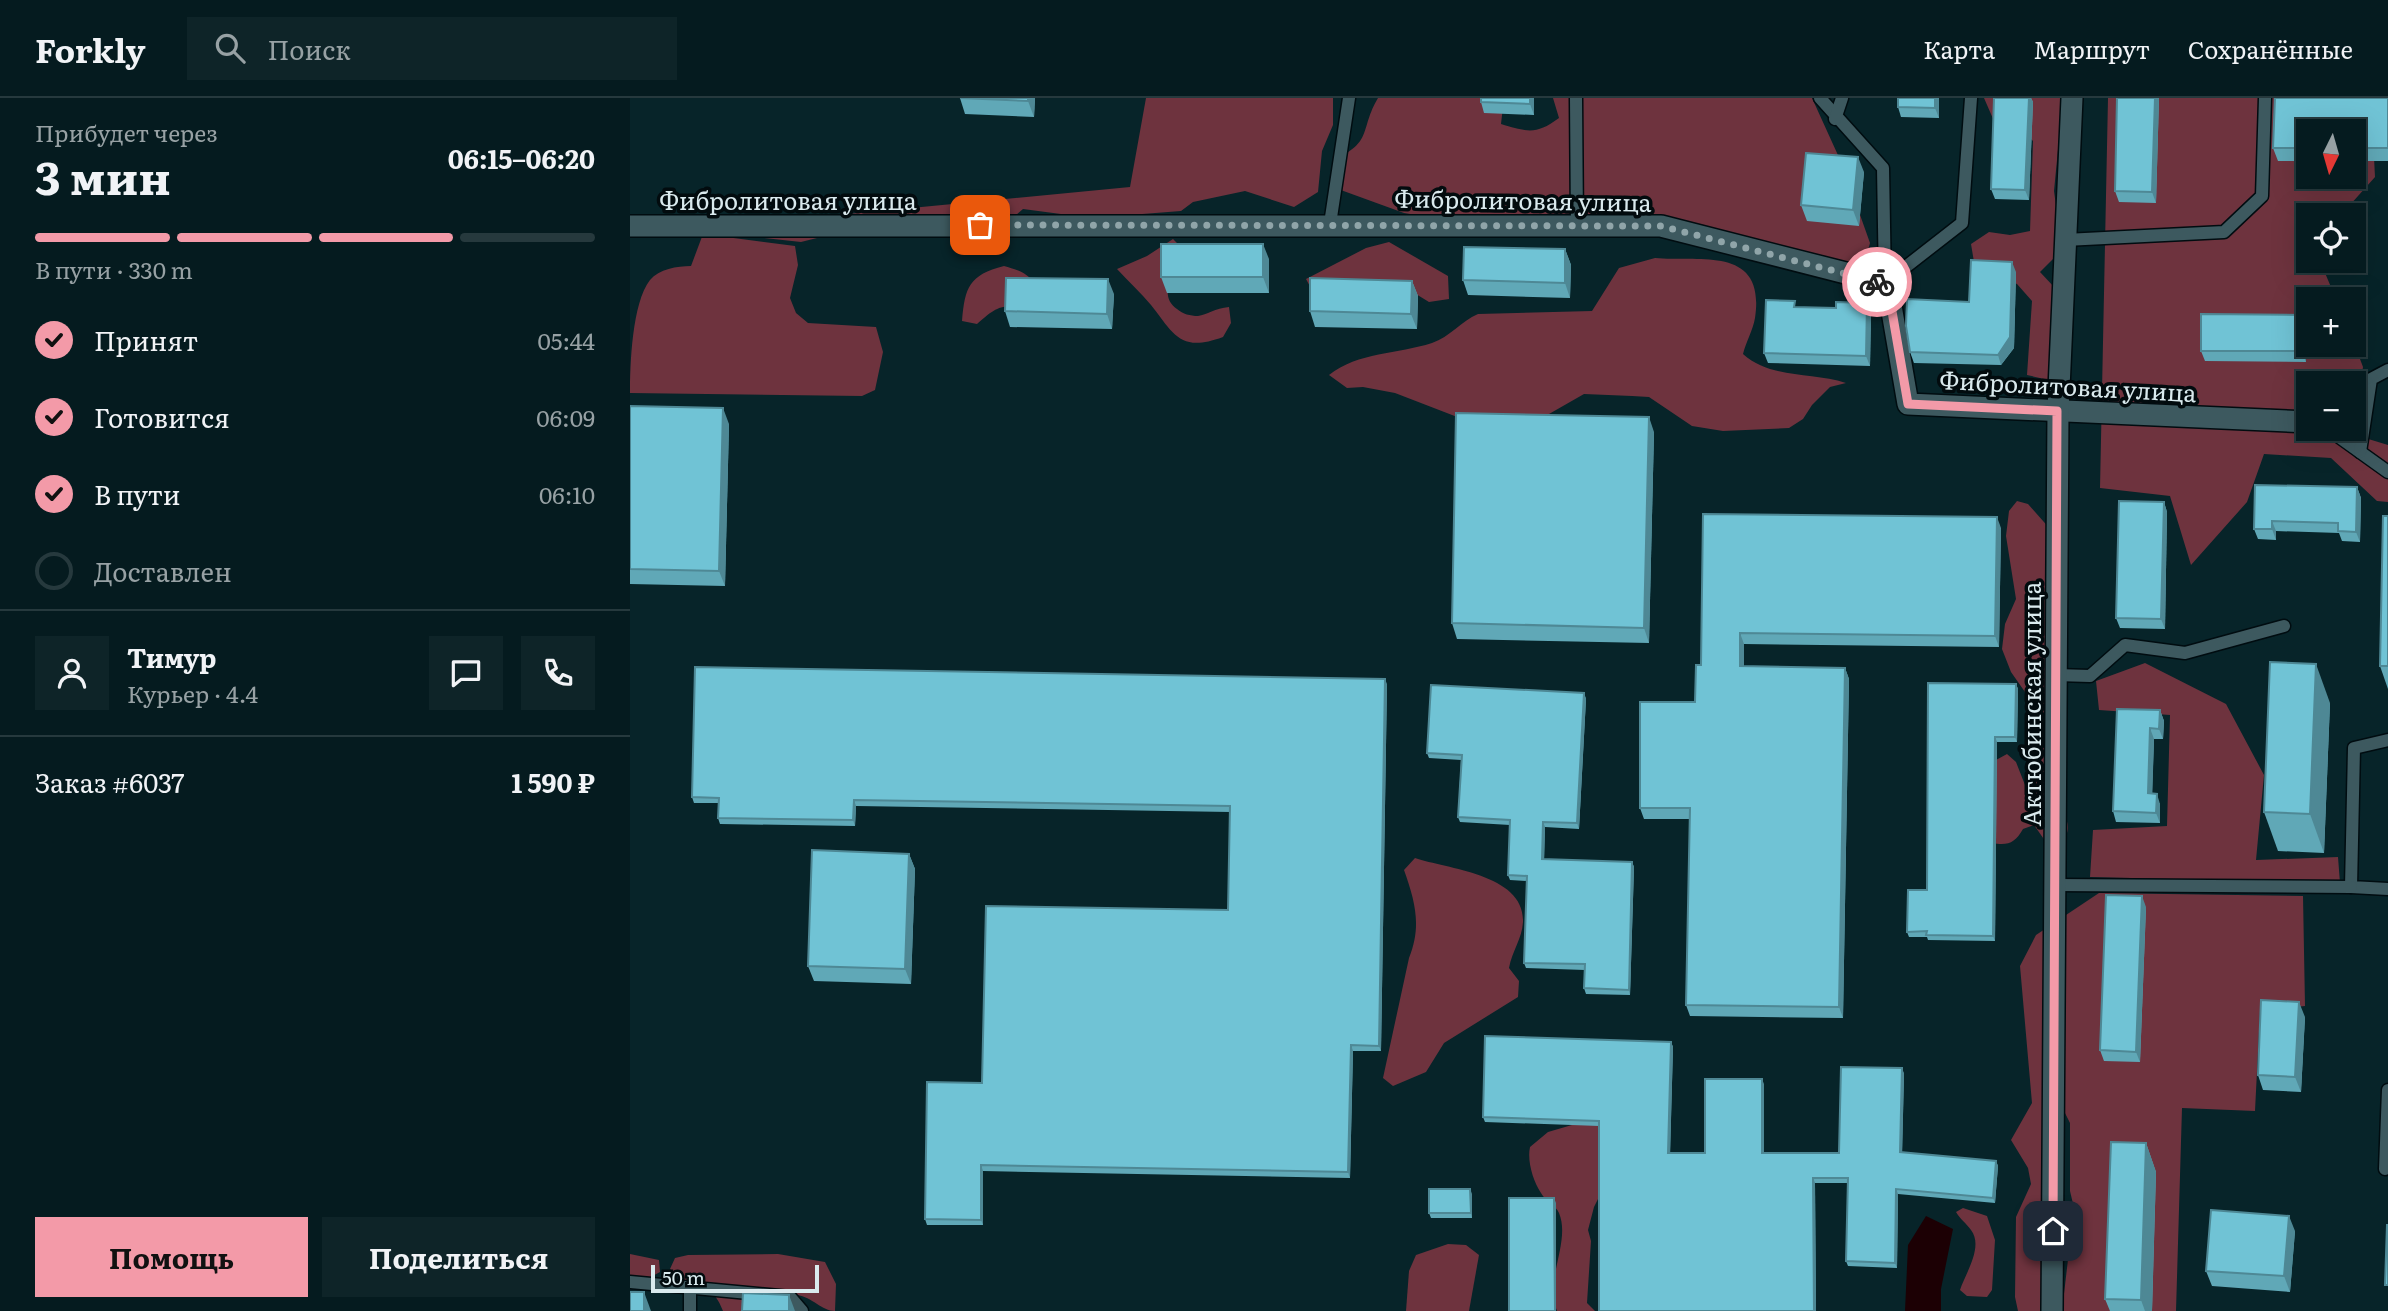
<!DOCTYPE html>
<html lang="ru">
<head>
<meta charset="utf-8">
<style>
  :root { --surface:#051b1f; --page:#0e2428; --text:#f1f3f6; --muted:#97a1a4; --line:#26393d; --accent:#f39aa8 }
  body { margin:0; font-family:Literata,serif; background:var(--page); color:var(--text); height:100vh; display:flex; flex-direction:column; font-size:26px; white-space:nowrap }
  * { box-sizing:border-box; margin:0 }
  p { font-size:23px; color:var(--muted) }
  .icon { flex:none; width:38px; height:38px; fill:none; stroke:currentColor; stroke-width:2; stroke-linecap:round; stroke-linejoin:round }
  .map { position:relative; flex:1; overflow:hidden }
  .panel { display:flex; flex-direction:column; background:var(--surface); width:630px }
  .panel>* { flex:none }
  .needle { width:46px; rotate:185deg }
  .fabs { position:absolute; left:1666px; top:21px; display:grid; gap:14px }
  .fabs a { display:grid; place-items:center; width:70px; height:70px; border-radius:0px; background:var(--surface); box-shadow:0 7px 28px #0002,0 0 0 2px var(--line); font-size:35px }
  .scale { position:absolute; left:21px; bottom:18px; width:168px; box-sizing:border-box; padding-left:7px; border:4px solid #daeaee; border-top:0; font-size:19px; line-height:24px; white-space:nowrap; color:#daeaee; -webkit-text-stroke:5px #020b0e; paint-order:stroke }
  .pin { position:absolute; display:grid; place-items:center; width:60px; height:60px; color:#fff; margin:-30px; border-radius:14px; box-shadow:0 4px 10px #0006 }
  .courier { position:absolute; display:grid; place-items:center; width:70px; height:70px; margin:-35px; border:5px solid #f39aa8; border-radius:50%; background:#fff; color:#222; box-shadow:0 2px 9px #0007 }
  .overview em { font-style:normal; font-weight:700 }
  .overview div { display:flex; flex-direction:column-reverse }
  .overview { display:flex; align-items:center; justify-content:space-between; height:119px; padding:0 35px }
  h1 { font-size:46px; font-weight:700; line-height:52px }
  .bar { display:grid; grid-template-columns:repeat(4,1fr); gap:10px 7px; align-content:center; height:84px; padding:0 35px }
  .bar i { height:9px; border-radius:5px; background:var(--line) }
  .bar .active { background:var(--accent) }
  .bar p { grid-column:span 4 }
  .line { display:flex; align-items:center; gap:18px; padding:0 35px; border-top:2px solid var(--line) }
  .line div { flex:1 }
  .round { display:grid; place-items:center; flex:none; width:74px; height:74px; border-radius:0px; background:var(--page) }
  ol { padding:0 35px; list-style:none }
  li { display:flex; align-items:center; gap:21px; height:77px }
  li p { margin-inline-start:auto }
  li .icon { padding:7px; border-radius:50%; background:var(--accent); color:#111; stroke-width:4 }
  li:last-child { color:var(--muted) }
  li i { width:38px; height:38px; border:4px solid var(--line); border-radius:50% }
  .cta { display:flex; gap:14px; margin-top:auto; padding:14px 35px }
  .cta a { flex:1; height:80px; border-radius:0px; background:var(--accent); color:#111; font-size:28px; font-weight:700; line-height:80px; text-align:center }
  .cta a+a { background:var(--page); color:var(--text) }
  header { display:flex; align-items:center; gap:42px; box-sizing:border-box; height:98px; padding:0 35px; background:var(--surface); border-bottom:2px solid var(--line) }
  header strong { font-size:33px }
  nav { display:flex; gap:38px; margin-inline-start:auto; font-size:24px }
  .search { width:490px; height:63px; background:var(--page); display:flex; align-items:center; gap:18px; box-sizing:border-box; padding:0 24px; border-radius:0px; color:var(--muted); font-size:26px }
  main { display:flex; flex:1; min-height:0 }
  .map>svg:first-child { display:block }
</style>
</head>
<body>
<header>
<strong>Forkly</strong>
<div class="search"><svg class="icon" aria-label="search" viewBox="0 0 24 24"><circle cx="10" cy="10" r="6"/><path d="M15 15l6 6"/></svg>Поиск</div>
<nav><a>Карта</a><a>Маршрут</a><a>Сохранённые</a></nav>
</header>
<main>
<section class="panel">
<div class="overview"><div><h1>3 мин</h1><p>Прибудет через</p></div><em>06:15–06:20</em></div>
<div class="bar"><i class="active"></i><i class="active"></i><i class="active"></i><i></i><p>В пути · 330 m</p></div>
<ol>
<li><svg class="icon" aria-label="check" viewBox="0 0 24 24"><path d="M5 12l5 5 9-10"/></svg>Принят<p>05:44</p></li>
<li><svg class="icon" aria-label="check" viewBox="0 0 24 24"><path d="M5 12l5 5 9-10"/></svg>Готовится<p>06:09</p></li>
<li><svg class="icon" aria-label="check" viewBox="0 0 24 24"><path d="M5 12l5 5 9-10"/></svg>В пути<p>06:10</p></li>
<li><i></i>Доставлен</li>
</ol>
<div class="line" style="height:126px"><a class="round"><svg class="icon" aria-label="person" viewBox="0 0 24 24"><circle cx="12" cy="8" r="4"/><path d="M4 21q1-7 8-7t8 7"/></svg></a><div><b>Тимур</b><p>Курьер · 4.4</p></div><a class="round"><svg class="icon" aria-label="chat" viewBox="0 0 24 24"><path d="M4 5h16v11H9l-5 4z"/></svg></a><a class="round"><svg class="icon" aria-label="phone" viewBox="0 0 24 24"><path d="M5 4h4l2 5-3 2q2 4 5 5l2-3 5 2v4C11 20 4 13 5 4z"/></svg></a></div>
<div class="line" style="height:91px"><div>Заказ #6037</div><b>1 590 ₽</b></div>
<div class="cta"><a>Помощь</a><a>Поделиться</a></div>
</section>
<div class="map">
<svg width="1758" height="1213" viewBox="0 0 1758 1213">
  <rect width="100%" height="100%" fill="#072429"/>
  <g fill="#6e333e" fill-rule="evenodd">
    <polygon points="516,0 703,0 703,27 692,53 688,94 664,109 615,93 563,104 551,113 461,120 393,111 364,136 349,139 203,136 171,144 88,135 73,130 500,89"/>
    <path d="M 748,0 L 874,0 L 871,26 C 898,34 906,37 929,20 L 923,0 L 1182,0 L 1212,66 L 1240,145 L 1230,183 L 1056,133 L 798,119 L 774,115 L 708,91 L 703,62 C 744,44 729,32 748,0 Z"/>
    <polygon points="1354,0 1433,0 1424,93 1430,137 1426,158 1410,174 1425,190 1423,283 1397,277 1402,203 1387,186 1345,170 1341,146 1359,134 1380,137 1400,133 1403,43 1387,27 1364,23"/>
    <path d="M 1478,0 L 1741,0 L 1745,79 L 1711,117 L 1678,117 L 1678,163 L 1690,163 L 1706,201 L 1678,201 L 1678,247 L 1724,245 L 1733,269 L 1724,325 L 1724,285 L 1678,285 L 1678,331 L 1723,331 L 1722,336 L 1758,347 L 1758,404 L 1747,403 L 1701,360 L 1634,356 L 1617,404 L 1561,467 L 1540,398 L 1470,390 ZM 1678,33 L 1724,33 L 1724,79 L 1678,79 Z"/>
    <path d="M 73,136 L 165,148 L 168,167 L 160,200 L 166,215 L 178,225 L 246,229 L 253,254 L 245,292 L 232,298 L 0,295 C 0,267 2,205 20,182 C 29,171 47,168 61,168 Z"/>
    <path d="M 543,141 L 554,152 C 546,170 526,197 547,211 C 553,216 560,218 568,218 C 577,217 585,210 599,209 L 601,225 L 593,239 C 550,255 544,236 521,207 C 511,195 498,183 487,171 L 517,158 Z"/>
    <polygon points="759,144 818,178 819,201 799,204 781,193 683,194 676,181 736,150"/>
    <path d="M 1025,160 C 1070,164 1136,147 1125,220 C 1123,232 1116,244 1113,256 C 1141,281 1181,274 1216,285 L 1200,289 L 1182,307 L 1173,321 L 1159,330 L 1093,333 L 1062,328 L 1019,299 L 1002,298 L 954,296 L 905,324 L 835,322 L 765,295 L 733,289 L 717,290 L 699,277 C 728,254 768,256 802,245 C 820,239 831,223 848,216 L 962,213 L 989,170 Z"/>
    <path d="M 374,168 C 387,172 398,174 405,187 L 399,209 C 371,207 368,207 347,226 L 332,223 C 335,189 339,177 374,168 Z"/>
    <path d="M 1387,403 L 1398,406 L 1421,432 L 1438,528 L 1434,715 C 1440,728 1439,736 1430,748 L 1418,747 L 1404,727 L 1393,731 C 1385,745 1378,748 1362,745 L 1366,662 L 1377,656 L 1386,664 L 1395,687 L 1402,678 L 1399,653 L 1402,604 L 1381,574 L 1372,551 L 1375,526 L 1386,501 L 1376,438 L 1379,413 Z"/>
    <polygon points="1515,565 1596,606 1634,677 1626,762 1708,759 1710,785 1460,779 1463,732 1537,728 1540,617 1469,612 1466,583"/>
    <path d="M 785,760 C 817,771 895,776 893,824 C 892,841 882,853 879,870 L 889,883 L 888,899 L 814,945 L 796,974 L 763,988 L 753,980 L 779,860 C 792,828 785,803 774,772 Z"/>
    <polygon points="1469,795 1673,798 1675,908 1630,913 1625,1013 1552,1010 1546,1213 1432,1213 1444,1110 1440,1093 1440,1025 1433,1011 1414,1035 1409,1147 1416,1213 1388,1213 1385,1199 1386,1119 1401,1086 1398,1070 1381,1042 1402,1005 1390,868 1406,837"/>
    <path d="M 976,1017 L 975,1087 L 964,1109 L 958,1132 L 961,1143 L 957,1205 L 965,1213 L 927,1213 C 914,1182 941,1144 929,1115 C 926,1107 915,1103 911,1095 C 903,1083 897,1063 900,1049 L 918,1034 Z"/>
    <path d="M 1333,1110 L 1357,1118 L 1365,1142 L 1362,1192 L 1357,1199 L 1337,1198 L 1330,1192 C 1335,1176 1354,1149 1341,1132 C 1336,1125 1330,1121 1326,1114 Z"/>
    <polygon points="818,1146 836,1147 849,1157 839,1213 776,1213 779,1173 786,1157"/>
    <polygon points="0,1156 29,1162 30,1174 0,1190"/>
    <path d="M 148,1156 L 195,1164 L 206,1186 L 205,1213 C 192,1213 182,1199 167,1197 L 145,1213 L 93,1213 C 83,1188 79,1197 58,1186 C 52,1183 46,1176 40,1171 L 45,1160 L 58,1157 Z"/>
  </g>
  <polygon fill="#1c0004" points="1296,1118 1323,1131 1311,1191 1311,1213 1275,1213 1278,1147"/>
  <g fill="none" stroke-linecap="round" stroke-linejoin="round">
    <defs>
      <g id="lane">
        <polyline points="946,0 947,128"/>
        <polyline points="1190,0 1253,70 1255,185 1332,125 1341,0"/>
        <polyline points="1205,21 1212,0"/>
        <polyline points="700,126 719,0"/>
        <polyline points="1435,142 1594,134 1632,98 1635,0"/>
        <polyline points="1698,331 1758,374"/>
        <polyline points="1730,354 1741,281 1758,272"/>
        <polyline points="1426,577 1460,578 1495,547 1555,555 1654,528"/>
        <polyline points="1758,642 1724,650 1721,789 1758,791"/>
        <polyline points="1425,787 1721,789"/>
        <polyline points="1755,1071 1758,992"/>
        <polyline points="0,1184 160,1199 172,1213"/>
        <polyline points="60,1213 60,1191"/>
      </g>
      <g id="street">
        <polyline points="0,128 1031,128 1255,185 1259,196 1278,306 1678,324"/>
        <polyline points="1422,1213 1428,313 1442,0"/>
      </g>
    </defs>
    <use href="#lane" stroke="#000c10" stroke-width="15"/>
    <use href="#street" stroke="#000c10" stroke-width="24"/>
    <use href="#lane" stroke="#3d595f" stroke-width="12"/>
    <use href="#street" stroke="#3d595f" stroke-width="21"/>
  </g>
  <g fill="#60a8b7">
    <polygon points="330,0 405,0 404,19 335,16"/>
    <polygon points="851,0 904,0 904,17 854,15 851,4"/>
    <polygon points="1268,0 1309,0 1309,20 1271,19 1268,9"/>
    <polygon points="1364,0 1401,0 1403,4 1399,102 1365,101 1361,91"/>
    <polygon points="1487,0 1529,0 1526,105 1489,104 1485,93"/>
    <polygon points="1645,0 1758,0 1758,63 1724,63 1724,33 1678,33 1678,63 1648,63 1643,50"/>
    <polygon points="1234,74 1229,128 1177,123 1171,107"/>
    <polygon points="935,151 941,167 940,200 838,197 833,182"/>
    <polygon points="639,161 639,195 537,195 531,179"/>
    <polygon points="1386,174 1384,250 1371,267 1284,265 1280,254 1339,204"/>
    <polygon points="782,183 788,198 787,231 685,229 680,213"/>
    <polygon points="484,196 482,231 380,229 375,213"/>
    <polygon points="1167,209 1206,210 1241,215 1240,268 1138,265 1134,255"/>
    <polygon points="1672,217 1676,227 1676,264 1575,263 1571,253"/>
    <polygon points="0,308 99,326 95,488 0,486"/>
    <polygon points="1024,334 1019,545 827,541 822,525"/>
    <polygon points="1625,387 1727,389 1731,400 1730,444 1712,443 1709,435 1646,433 1646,442 1628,441 1624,431"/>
    <polygon points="1534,404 1537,414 1535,531 1490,530 1486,520"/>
    <polygon points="1073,416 1371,430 1369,549 1114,546 1114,568 1215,570 1219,581 1213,920 1060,918 1056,907 1060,721 1014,721 1010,710 1065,604 1071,567"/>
    <polygon points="1758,418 1758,591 1750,568"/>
    <polygon points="757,586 751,953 723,953 720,1080 353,1073 353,1127 297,1127 295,1121 352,985 598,812 600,714 226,708 225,728 90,726 88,720 89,705 64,705 62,699"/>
    <polygon points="1386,586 1388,591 1387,644 1367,644 1365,843 1298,842 1297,839 1279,839 1277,834 1297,792"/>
    <polygon points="954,595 956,601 949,731 915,729 914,761 1002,764 1004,769 1000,897 956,896 954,890 955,872 896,870 894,865 897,783 880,782 878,777 880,727 830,724 828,719 831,662 799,660 797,655"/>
    <polygon points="1700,605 1694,755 1648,753 1634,714"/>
    <polygon points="1487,611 1530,612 1534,623 1533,641 1524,641 1522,696 1530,706 1530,725 1486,724 1483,713"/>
    <polygon points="279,756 285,771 281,886 184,883 178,868"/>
    <polygon points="1516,809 1510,964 1474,963 1470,952"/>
    <polygon points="1675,919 1671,994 1633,992 1628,977"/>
    <polygon points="1041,944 1043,949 1040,1055 1075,1055 1134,986 1134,1055 1209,1055 1272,970 1274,976 1272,1055 1366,1063 1368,1068 1365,1105 1268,1096 1267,1170 1218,1168 1216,1163 1218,1085 1185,1085 1186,1213 969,1028 855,1024 853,1019"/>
    <polygon points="1516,1045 1526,1074 1522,1213 1480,1213 1475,1201"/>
    <polygon points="842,1096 842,1120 801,1120 799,1115"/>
    <polygon points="1665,1133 1660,1194 1582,1188 1576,1173"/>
  </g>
  <g fill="#4e8895">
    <polygon points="398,0 405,0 404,19 398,3"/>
    <polygon points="900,0 904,0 904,17 900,6"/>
    <polygon points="1305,0 1309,0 1309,20 1305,10"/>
    <polygon points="1399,0 1401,0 1403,4 1399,102 1395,92"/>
    <polygon points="1525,0 1529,0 1526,105 1522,94"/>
    <polygon points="1228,59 1234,74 1229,128 1223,112"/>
    <polygon points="633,146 639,161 639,195 633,179"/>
    <polygon points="935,151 941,167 940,200 935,185"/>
    <polygon points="1382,164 1386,174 1384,250 1371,267 1368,257"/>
    <polygon points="478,181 484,196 482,231 477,216"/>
    <polygon points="782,183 788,198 787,231 781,216"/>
    <polygon points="1237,205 1241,215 1240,268 1236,258"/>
    <polygon points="1672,217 1676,227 1676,264 1672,253"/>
    <polygon points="93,310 99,326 95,488 89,473"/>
    <polygon points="1019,319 1024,334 1019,545 1014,530"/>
    <polygon points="1727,389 1731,400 1730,444 1726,434"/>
    <polygon points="1534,404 1537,414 1535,531 1531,521"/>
    <polygon points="1367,419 1371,430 1369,549 1365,538"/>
    <polygon points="1642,423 1646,433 1646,442 1642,431"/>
    <polygon points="1110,535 1114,546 1114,579 1110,568"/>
    <polygon points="1686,566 1700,605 1694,755 1680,716"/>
    <polygon points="1215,570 1219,581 1213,920 1209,909"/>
    <polygon points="755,581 757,586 751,953 749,948"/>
    <polygon points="1386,586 1388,591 1387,644 1385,639"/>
    <polygon points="954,595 956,601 949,731 947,725"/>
    <polygon points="1530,612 1534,623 1533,641 1529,631"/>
    <polygon points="1520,630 1524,641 1522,706 1518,695"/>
    <polygon points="1365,639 1367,644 1365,843 1363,838"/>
    <polygon points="1527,696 1530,706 1530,725 1526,715"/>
    <polygon points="224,702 226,708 225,728 223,722"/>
    <polygon points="913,724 915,729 914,767 912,761"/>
    <polygon points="279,756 285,771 281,886 275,871"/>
    <polygon points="1002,764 1004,769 1000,897 999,892"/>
    <polygon points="1512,798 1516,809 1510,964 1506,954"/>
    <polygon points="1669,904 1675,919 1671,994 1665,979"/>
    <polygon points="1041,944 1043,949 1040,1060 1038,1055"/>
    <polygon points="721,947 723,953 720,1080 718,1074"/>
    <polygon points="1272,970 1274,976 1272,1060 1270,1054"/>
    <polygon points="1132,981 1134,986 1134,1060 1132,1055"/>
    <polygon points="1516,1045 1526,1074 1522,1213 1515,1213 1511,1202"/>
    <polygon points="1366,1063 1368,1068 1365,1105 1363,1100"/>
    <polygon points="351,1067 353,1073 353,1127 351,1122"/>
    <polygon points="1183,1080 1185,1085 1186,1213 1184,1213"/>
    <polygon points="840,1091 842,1096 842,1120 841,1115"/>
    <polygon points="1266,1091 1268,1096 1267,1170 1265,1165"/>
    <polygon points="924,1100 926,1105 926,1213 925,1213"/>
    <polygon points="1659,1118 1665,1133 1660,1194 1654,1178"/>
    <polygon points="14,1194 21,1213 14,1213"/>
    <polygon points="159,1197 165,1213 159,1213"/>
  </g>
  <g fill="#70c3d5" stroke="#4e8895" stroke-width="2">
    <polygon points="330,0 398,0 398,3"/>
    <polygon points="851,0 900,0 900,6 851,4"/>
    <polygon points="1268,0 1305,0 1305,10 1268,9"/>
    <polygon points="1364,0 1399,0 1395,92 1361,91"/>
    <polygon points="1487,0 1525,0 1522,94 1485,93"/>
    <polygon points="1645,0 1758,0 1758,50 1724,50 1724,33 1678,33 1678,50 1643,50"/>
    <polygon points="1176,55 1228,59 1223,112 1171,107"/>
    <rect x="531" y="146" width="102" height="33"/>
    <polygon points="834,149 935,151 935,185 833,182"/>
    <polygon points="1341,162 1382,164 1380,239 1368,257 1280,254 1276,228 1277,201 1339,204"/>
    <polygon points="376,180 478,181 477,216 375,213"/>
    <polygon points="680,180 782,183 781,216 680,213"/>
    <polygon points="1136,202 1165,203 1164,209 1206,210 1206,204 1237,205 1236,258 1134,255"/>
    <polygon points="1571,216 1672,217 1672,253 1571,253"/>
    <polygon points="0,308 93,310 89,473 0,471"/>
    <polygon points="826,315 1019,319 1014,530 822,525"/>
    <polygon points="1625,387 1727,389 1726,434 1708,433 1708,425 1642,423 1642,431 1624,431"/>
    <polygon points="1489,403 1534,404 1531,521 1486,520"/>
    <polygon points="1073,416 1367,419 1365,538 1110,535 1110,568 1215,570 1209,909 1056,907 1060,710 1010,710 1010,604 1065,604 1066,567 1071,567"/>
    <polygon points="1753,418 1758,418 1758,568 1750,568"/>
    <polygon points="1640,564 1686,566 1680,716 1634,714"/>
    <polygon points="65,569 755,581 749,948 721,947 718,1074 351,1067 351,1122 295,1121 297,984 352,985 356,808 598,812 600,708 224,702 223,722 88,720 89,700 62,699"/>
    <polygon points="1298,585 1386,586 1385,639 1365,639 1363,838 1296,837 1297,833 1277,834 1278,792 1297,792"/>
    <polygon points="801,587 954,595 947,725 913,724 912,761 1002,764 999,892 954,890 955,866 894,865 897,778 878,777 880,722 828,719 832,657 797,655"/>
    <polygon points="1487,611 1530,612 1529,631 1520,630 1518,695 1527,696 1526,715 1483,713"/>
    <polygon points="182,752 279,756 275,871 178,868"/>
    <polygon points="1476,797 1512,798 1506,954 1470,952"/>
    <polygon points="1631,902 1669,904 1665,979 1628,977"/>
    <polygon points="855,938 1041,944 1038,1055 1075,1055 1075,981 1132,981 1132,1055 1209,1055 1211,969 1272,970 1270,1054 1366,1063 1363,1100 1266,1091 1265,1165 1216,1163 1218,1080 1183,1080 1184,1213 969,1213 969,1023 853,1019"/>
    <polygon points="1481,1044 1516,1045 1511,1202 1475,1201"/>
    <polygon points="799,1091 840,1091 841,1115 799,1115"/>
    <polygon points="879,1100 924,1100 925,1213 879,1213"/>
    <polygon points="1581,1112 1659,1118 1654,1178 1576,1173"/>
    <polygon points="1757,1127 1758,1127 1758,1187 1755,1187"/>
    <rect x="0" y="1194" width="14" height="19"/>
    <polygon points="113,1195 159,1197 159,1213 112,1213"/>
  </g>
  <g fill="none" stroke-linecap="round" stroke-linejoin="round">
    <polyline stroke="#90a5a9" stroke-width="7" stroke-dasharray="0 12.6" points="350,127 1031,128 1247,184"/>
    <polyline stroke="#f39aa8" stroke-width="9" points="1247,184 1255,185 1259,196 1278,306 1427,313 1423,1133"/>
  </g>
  <g text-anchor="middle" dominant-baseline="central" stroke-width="7" stroke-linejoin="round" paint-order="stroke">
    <g font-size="24" fill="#daeaee" stroke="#020b0e">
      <text x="158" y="101">Фибролитовая улица</text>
      <text transform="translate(893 101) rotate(1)">Фибролитовая улица</text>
      <text transform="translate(1438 287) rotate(3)">Фибролитовая улица</text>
      <text transform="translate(1400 606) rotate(-90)">Актюбинская улица</text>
    </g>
  </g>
</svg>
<div class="fabs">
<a><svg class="needle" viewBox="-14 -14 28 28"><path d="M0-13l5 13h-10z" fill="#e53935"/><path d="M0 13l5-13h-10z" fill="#97a1a4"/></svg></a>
<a><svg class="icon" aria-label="locate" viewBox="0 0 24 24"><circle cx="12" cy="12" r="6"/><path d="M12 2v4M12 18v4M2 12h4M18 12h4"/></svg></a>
<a>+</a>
<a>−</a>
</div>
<div class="scale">50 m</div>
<div class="pin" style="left:350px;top:127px;background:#ea580c"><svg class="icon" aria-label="bag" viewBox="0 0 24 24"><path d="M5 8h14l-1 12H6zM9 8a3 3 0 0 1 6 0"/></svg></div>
<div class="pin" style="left:1423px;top:1133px;background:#1f2937"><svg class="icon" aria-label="home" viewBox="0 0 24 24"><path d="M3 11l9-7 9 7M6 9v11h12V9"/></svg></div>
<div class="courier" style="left:1247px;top:184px"><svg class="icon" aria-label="bike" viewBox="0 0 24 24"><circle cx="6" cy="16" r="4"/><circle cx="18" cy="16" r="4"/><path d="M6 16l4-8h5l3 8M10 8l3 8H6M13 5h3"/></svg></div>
</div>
</main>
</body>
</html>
